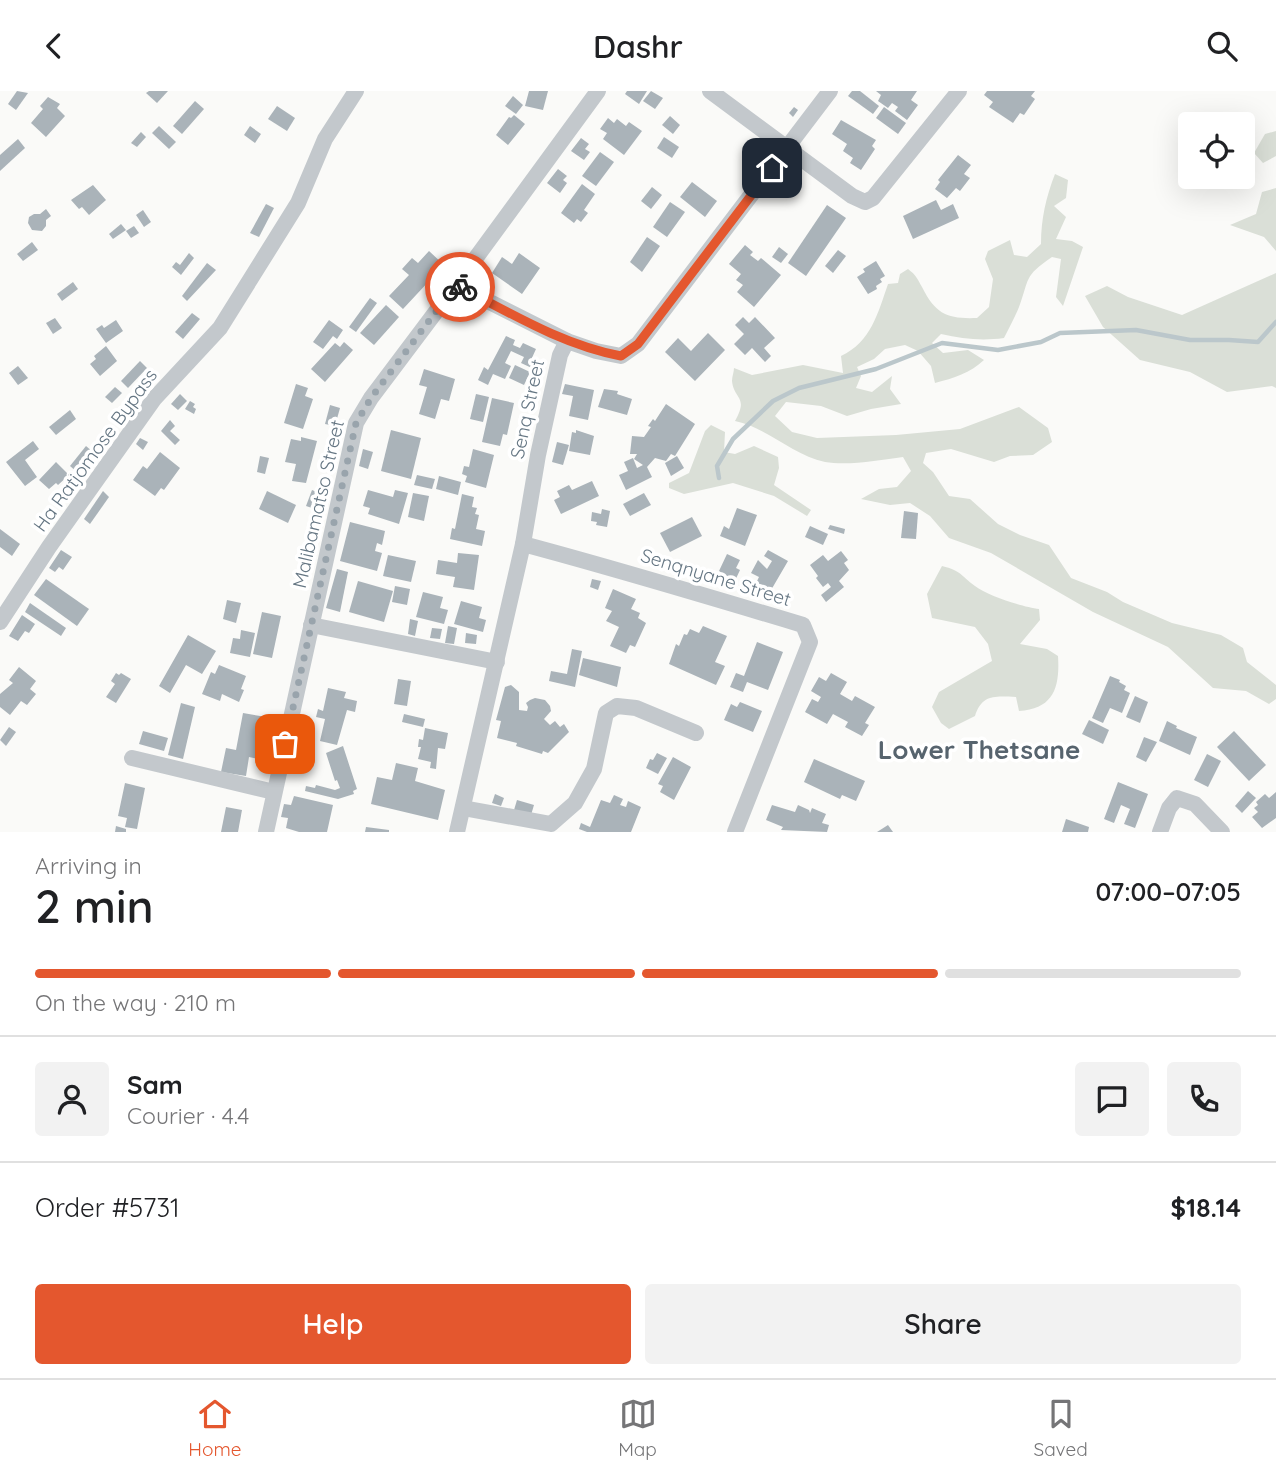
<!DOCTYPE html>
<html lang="en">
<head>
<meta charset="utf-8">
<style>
  :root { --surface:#fff; --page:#f2f2f2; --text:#202124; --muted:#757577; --line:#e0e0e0; --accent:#e4572e }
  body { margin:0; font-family:Quicksand,sans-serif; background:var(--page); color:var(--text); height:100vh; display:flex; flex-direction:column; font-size:26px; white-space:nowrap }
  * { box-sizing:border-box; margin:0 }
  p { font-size:23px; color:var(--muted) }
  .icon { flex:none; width:38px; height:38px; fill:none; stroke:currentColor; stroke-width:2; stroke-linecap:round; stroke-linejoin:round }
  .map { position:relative; height:741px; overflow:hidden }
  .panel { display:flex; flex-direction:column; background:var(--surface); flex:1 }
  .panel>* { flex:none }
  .tools { position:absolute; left:1178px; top:21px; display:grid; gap:14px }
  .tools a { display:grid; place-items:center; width:77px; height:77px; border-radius:7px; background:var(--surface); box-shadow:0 7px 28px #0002; font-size:35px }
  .pin { position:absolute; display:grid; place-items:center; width:60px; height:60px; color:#fff; margin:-30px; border-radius:14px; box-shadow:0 4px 10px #0006 }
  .courier { position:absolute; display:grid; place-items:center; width:70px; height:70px; margin:-35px; border:5px solid #e4572e; border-radius:50%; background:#fff; color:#222; box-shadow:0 2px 9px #0007 }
  .head em { font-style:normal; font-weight:600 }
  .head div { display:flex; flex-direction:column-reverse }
  .head { display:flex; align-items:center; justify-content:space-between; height:119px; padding:0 35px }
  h1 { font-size:46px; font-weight:600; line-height:52px }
  .bar { display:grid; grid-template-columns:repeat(4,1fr); gap:10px 7px; align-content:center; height:84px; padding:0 35px }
  .bar i { height:9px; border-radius:5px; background:var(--line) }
  .bar .selected { background:var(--accent) }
  .bar p { grid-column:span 4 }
  .line { display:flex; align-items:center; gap:18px; padding:0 35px; border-top:2px solid var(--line) }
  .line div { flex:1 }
  .round { display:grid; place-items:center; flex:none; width:74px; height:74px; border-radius:7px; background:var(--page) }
  .action { display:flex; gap:14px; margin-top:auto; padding:14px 35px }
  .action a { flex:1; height:80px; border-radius:7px; background:var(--accent); color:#fff; font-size:28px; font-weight:600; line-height:80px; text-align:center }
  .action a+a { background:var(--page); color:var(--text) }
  header { display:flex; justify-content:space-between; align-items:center; height:91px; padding:0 35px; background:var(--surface); font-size:32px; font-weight:600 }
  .dock { display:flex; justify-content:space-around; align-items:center; height:98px; border-top:2px solid var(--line); background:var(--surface); font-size:19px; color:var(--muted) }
  .dock a { display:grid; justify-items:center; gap:4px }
  .dock .selected { color:var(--accent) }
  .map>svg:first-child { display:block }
</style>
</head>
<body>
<header><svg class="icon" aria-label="back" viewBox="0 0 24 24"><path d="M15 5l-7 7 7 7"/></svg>Dashr<svg class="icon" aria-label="search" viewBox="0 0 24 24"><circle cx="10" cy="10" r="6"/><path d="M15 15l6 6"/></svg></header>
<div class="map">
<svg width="1276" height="741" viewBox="0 0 1276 741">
  <rect width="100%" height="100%" fill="#fafaf8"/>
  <g fill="#dadfd7">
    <polygon points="1276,40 1276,65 1263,72 1254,62 1265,43"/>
    <path d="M 1055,83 L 1068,89 L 1066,107 L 1054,115 L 1066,126 L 1056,148 L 1072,150 L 1083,156 L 1063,215 L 1056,206 L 1061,168 L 1052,166 C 1023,186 1030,187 1019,216 C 1015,226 1009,237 1004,247 C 982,250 963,248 941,243 L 932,252 L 943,262 L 968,259 L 984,269 C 970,282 954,287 935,292 L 931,275 L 918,260 L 905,254 L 885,258 L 874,268 L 857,276 L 861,285 L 856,297 L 872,301 L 892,285 L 890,298 L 901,313 L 871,318 L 847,325 L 821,315 L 786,311 L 775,325 L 792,341 L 817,347 L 896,344 L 960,338 L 1019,316 L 1048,337 L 1052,351 L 1033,364 L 1010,365 L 994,371 L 951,358 L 926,362 L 923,372 L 933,381 L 949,405 L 970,408 L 998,433 L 1020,444 L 1049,454 L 1071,487 L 1107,501 L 1123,511 L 1172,532 L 1221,544 L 1243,557 L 1247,571 L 1276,594 L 1276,608 L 1269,613 L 1246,600 L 1213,597 L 1168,556 L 1093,521 L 991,462 L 949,447 L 930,425 L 910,412 L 890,414 L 861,408 L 879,398 L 897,396 L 911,380 L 903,366 C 880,369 848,375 825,371 C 793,364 768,337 735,330 C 749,305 734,309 732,290 C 732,285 734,281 734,277 L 752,284 L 803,274 L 843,282 L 841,265 C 871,251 878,222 888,193 L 898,192 L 900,183 L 908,178 C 916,184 917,187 922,196 C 936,224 948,228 977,227 L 989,216 L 993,188 L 985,168 L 988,160 L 1010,149 L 1014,164 L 1027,166 L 1041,153 C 1041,128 1046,106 1055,83 Z"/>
    <polygon points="1276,97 1276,160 1264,146 1230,134 1256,123 1262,101"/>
    <polygon points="1276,182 1276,297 1272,295 1227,301 1190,281 1140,269 1103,236 1085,205 1107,195 1128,206 1182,224"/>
    <polygon points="711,334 725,341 724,361 735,363 754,355 778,366 779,377 774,394 811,419 807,425 774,405 733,392 684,403 669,397 669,392 689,382 705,340"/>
    <path d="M 942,475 C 962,480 960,484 975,495 C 988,505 1023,516 1039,518 L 1040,529 L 1020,553 L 1047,558 L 1058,565 C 1060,596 1054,618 1019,620 L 1016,606 C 995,605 982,603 975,625 L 949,638 L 941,632 L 932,616 L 939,601 L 992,570 L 988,553 L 975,536 L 932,527 L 927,503 Z"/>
  </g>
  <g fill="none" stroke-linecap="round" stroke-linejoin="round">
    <polyline stroke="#bbc7cb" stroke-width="4.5" points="719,387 717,375 733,348 773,310 799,297 876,278 942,252 998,259 1041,251 1060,242 1136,239 1190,249 1229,249 1258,251 1276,231"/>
  </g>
  <g fill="#aab3b9">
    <polygon points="17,0 28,2 16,19 8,13"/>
    <polygon points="149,0 168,0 157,12 146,2"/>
    <polygon points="529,0 548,0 543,19 525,15"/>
    <polygon points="627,0 647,0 639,13 625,3"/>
    <polygon points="651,0 663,7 655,18 643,10"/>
    <polygon points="852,0 860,0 879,15 873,23 848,5"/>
    <polygon points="876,0 917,0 911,9 918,14 907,29 895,20 898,16 892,12 888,17 878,10 881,4"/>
    <polygon points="987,0 1035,0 1031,5 1035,8 1024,24 1020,22 1013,32 989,16 993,11 984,4"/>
    <polygon points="513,5 523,14 516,23 505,15"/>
    <polygon points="48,6 60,13 57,17 65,25 46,46 31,32 43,18 40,15"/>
    <polygon points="195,10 204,18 182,43 173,35"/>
    <polygon points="277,15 295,27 287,40 268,28"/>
    <polygon points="794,16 798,19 793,26 789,22"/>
    <polygon points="884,16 906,32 898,43 876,27"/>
    <polygon points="514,24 525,33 508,54 496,44 509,26 511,27"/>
    <polygon points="670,25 680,34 673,43 662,34"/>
    <polygon points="608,27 614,32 617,28 626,35 629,31 642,40 624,64 603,48 607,42 600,38"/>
    <polygon points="841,29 876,49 872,55 875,58 861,79 850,72 853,67 843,60 847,53 832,43"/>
    <polygon points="159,35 176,51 169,58 152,42"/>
    <polygon points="250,35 261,43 255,52 244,44"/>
    <polygon points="141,41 146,46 137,56 131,52"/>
    <polygon points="664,46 679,56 672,67 657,57"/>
    <polygon points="581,47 589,53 585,58 590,61 584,69 571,60"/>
    <polygon points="18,48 25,57 0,80 0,64"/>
    <polygon points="600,61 614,71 596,95 582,85"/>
    <polygon points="958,64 971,74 964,83 970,87 960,100 956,97 947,107 935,98 940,91 938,89"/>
    <polygon points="558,78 567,85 563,89 567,92 560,102 547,92"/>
    <polygon points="692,91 717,110 705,126 680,106"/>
    <polygon points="582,93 595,103 584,119 588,122 581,131 577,128 574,132 561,122"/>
    <polygon points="93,94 106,109 89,124 82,116 79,118 71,109"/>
    <polygon points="652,96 662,104 651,118 641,110"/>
    <polygon points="936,109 941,119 953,113 959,127 913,148 903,125"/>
    <polygon points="670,111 685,121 667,146 653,136"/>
    <polygon points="266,113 274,117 259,146 250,142"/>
    <polygon points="827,114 846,127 806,185 788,172"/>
    <polygon points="46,118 51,125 46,129 46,135 42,140 32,139 28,132 29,126 34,123 40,123"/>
    <polygon points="143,119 151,131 144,136 136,124"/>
    <polygon points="121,133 126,139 113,148 109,143"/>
    <polygon points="134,135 139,142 131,147 126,140"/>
    <polygon points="647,146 660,155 642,181 630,171"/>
    <polygon points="32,151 38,159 23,170 17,163"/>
    <polygon points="745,154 753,161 750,164 758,170 761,167 781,184 754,216 737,201 743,194 736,189 741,183 729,173"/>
    <polygon points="779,156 788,163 781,172 772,166"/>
    <polygon points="838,159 846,165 833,182 825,175"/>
    <polygon points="429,160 444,174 403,218 389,205 409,184 402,178 412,167 418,172"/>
    <polygon points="189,162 194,167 181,184 172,176 176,171 180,174"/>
    <polygon points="519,162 540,177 522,203 492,182 502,166 512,173"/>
    <polygon points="876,170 885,185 880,188 882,191 876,195 877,198 868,203 857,186 865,181 863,178"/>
    <polygon points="207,172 216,179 187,210 182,205"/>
    <polygon points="73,191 78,198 62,210 57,203"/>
    <polygon points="370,207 377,212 356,241 349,236"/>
    <polygon points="386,214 399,226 374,254 360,242"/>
    <polygon points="192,222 200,228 183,248 175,241"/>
    <polygon points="743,226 749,232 755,226 775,247 764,257 771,265 765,271 752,257 745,264 734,253 744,243 735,234"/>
    <polygon points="55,227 62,237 53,243 46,232"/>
    <polygon points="116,229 123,240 106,252 96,238 102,234 104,237"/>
    <polygon points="329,229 343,239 337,248 333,245 323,258 313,251"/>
    <polygon points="708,242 725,259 695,290 665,261 678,247 691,260"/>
    <polygon points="506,245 515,249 513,254 520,257 523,252 536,258 531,269 537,272 534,278 521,272 524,266 511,260 505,272 511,275 505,288 493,283 488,294 478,289 484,276 488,279"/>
    <polygon points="344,251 353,259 325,291 311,278 335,252 340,256"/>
    <polygon points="106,255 117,270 100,285 90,273 96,268 94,265"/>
    <polygon points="140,270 147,277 128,297 121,290"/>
    <polygon points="515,274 530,281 524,294 509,287"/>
    <polygon points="18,275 28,287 18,294 9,282"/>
    <polygon points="424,278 455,288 449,310 441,308 435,328 419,323 427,296 419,294"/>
    <polygon points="296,293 308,297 305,305 313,308 303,338 284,332"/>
    <polygon points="565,293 594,299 588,329 569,325 573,305 562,303"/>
    <polygon points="115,296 122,302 112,312 105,306"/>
    <polygon points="604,298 618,300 617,303 632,308 627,324 598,316"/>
    <polygon points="180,303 187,310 178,319 171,313"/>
    <polygon points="476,303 489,306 483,331 470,328"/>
    <polygon points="492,307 514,312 507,344 503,343 500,355 482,351"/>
    <polygon points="190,310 195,313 193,316 196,318 194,323 185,318"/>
    <polygon points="666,313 695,333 675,365 671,363 666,370 655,367 647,376 652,386 626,399 619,384 628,380 624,371 633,367 637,377 643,374 634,368 637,363 630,363 632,345 644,346 651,336 648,335 653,328 655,330"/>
    <polygon points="330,314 340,317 335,335 325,333"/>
    <polygon points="70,319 76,328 56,344 49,336"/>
    <polygon points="170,329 175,335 170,340 180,349 175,354 161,340"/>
    <polygon points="391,339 421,347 411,388 381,380"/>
    <polygon points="576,339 594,345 590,364 569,360 572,341 576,342"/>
    <polygon points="301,346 317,350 306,392 292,390 296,373 285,371 291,348 301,350"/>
    <polygon points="140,347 148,351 143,359 136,353"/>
    <polygon points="33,350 39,358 25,369 37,386 25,395 6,371"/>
    <polygon points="557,351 569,354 563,374 552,371"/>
    <polygon points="86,355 93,361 77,381 70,375"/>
    <polygon points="363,358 373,361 368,378 359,375"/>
    <polygon points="473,358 494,364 486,397 465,391 467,385 462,383 464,375 469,376"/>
    <polygon points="160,361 180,377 164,399 161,397 155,405 133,389 143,375 147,378"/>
    <polygon points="260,365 269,367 265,383 257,381"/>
    <polygon points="677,365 684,377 671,385 665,372"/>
    <polygon points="56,371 69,384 58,394 56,392 49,398 39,389"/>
    <polygon points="417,384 435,388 432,398 414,394"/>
    <polygon points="439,385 461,391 458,404 436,398"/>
    <polygon points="592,390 599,405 561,423 554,409 560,406 557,400 569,394 572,399"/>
    <polygon points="312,399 326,405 321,420 306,415"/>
    <polygon points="368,399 393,406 395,399 408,402 399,433 368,423 370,417 363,415"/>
    <polygon points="103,400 109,406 90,433 84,428"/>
    <polygon points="267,400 296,414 288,432 259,418"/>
    <polygon points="413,402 429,405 424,430 408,426"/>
    <polygon points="644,402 651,414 630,425 623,413"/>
    <polygon points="462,403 474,406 472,416 477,417 475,423 479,424 476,438 485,440 482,455 450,448 452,437 455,438"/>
    <polygon points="50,417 57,421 52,429 45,425"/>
    <polygon points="737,417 757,424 745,455 720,445 724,435 729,438"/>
    <polygon points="602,418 610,420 607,436 596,434 597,431 591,430 592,421 601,423"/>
    <polygon points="904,420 918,422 916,448 901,447"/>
    <polygon points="692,426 702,445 670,461 660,442"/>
    <polygon points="350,431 385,440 382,454 377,452 375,460 382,462 377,480 340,470"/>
    <polygon points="830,434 845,438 844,443 828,438"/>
    <polygon points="810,435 828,443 823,454 805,446"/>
    <polygon points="0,438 20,453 12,465 0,456"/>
    <polygon points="61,459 72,466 63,479 59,476 55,481 49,477"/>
    <polygon points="768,459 788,470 767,506 753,498 759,486 751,482 758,469 767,478 772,470 764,465"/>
    <polygon points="841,460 848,469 844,472 849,479 839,490 844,496 826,511 821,504 831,496 828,492 823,496 816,487 818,485 810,474 823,464 828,470"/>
    <polygon points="458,462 479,464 474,499 453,496 455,486 436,483 438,469 457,472"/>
    <polygon points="727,463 740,469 736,477 740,479 733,494 719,488 722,482 719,480"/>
    <polygon points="388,464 416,470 411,491 383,485"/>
    <polygon points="337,478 348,481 340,521 326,517"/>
    <polygon points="46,488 89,518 77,535 34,504"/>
    <polygon points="592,488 601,490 598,499 590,496"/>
    <polygon points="358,490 393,500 384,531 349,521"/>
    <polygon points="395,495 410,498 407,514 392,511"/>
    <polygon points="613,498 636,508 631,518 640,522 638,527 646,532 635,556 630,554 626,562 610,555 619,536 606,530 612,520 605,517"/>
    <polygon points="423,501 443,506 440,517 448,519 444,533 416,526"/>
    <polygon points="227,509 241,512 236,532 223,528"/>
    <polygon points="461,510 482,516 479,527 486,529 483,541 454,533"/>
    <polygon points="30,512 66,537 61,545 25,521"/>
    <polygon points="262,521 281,525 272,567 253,563"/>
    <polygon points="22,524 35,533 29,542 25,540 18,550 9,545"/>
    <polygon points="410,528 418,530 415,545 408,543"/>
    <polygon points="448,535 457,537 454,553 445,552"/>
    <polygon points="703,535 727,545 715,571 725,575 716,594 669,573 676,553 679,555 684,543 687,544 690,538 699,542"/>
    <polygon points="432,537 442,538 440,548 430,547"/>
    <polygon points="241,539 255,542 250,566 230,562 233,547 240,548"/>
    <polygon points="466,542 477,544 476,553 465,552"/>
    <polygon points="188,544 216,560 202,583 186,574 170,602 159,595"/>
    <polygon points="757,551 783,561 768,599 747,591 743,601 730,596 736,582 744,585"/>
    <polygon points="572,558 582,560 575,596 549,590 551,580 567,583"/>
    <polygon points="583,567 621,576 617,596 579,584"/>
    <polygon points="219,574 246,585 241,598 244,599 239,611 222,603 220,610 202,603 211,581 215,583"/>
    <polygon points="19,576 36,590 30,598 36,603 27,614 21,610 10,624 0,616 0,603 13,592 9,589"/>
    <polygon points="116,582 119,584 121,582 131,588 116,612 106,606 115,593 111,590"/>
    <polygon points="831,582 847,591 840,603 852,610 855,605 875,616 865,632 869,634 862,645 845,636 848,631 833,623 827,633 805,621 812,608 818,611 821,606 811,600 819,586 826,590"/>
    <polygon points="1110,585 1120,589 1119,591 1126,595 1124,599 1130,602 1122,622 1110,617 1103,632 1092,627"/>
    <polygon points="398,588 411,590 407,615 394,613"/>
    <polygon points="511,594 519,601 519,619 527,620 528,616 526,612 530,609 535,607 545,609 550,615 551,620 544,628 550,634 555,630 560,636 564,633 569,641 548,662 543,660 542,663 516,655 517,652 497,647 501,630 496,629 505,596"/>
    <polygon points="328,597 346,601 344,607 357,610 355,621 347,619 337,654 320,650 325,628 316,626 318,618 323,620"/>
    <polygon points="1135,605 1148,611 1140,632 1126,626"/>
    <polygon points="740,611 762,620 753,641 724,629 731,613 737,616"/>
    <polygon points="181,612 195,616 183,668 168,664"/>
    <polygon points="243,622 266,626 258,668 249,666 246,685 221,681 226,657 236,659"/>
    <polygon points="404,623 425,628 423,636 402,631"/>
    <polygon points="1089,629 1109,639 1103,653 1082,643"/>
    <polygon points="1167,630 1177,635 1176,637 1197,646 1190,664 1159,650"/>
    <polygon points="9,636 16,641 6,655 0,649"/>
    <polygon points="300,636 313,638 311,649 298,646"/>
    <polygon points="425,637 448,642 445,658 438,657 436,678 430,677 431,671 418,668 421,656 418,656 419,648 423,649"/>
    <polygon points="143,640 168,647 164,660 139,653"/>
    <polygon points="1234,640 1266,674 1249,690 1217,656"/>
    <polygon points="1144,646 1157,651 1146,671 1136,666"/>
    <polygon points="297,653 312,655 309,676 294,674"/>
    <polygon points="343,655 357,698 353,700 354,703 338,708 305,700 306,695 315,697 316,694 335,699 340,697 337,689 335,690 326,662"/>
    <polygon points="657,662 667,667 658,683 646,677 650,668 653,669"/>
    <polygon points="1207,663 1221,670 1208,696 1194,689"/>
    <polygon points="673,666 691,676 674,709 660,701 663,695 658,693"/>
    <polygon points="814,668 865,690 856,710 842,704 840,708 804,691"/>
    <polygon points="396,672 418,677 415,690 445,699 438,729 371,713 377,686 392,689"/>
    <polygon points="1118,691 1148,703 1135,737 1124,733 1130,718 1121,714 1114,732 1104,728"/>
    <polygon points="125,692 145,697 137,738 125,736 127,727 118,725"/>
    <polygon points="1248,700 1256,707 1242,722 1235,715"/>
    <polygon points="1276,701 1276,727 1262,737 1252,726 1258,721 1254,717 1258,714 1256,711 1265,703 1269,707"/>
    <polygon points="495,703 504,707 501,715 492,712"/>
    <polygon points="614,704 623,708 620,714 626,716 628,710 641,716 631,741 587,741 579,738 581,732 590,736 601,709 610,712"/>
    <polygon points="294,705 333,714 327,741 299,741 286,737 288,727 281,726 284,713 291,714"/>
    <polygon points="517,709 534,714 531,724 514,719"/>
    <polygon points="772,714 795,721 798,714 809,719 810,722 812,717 826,723 822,732 829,734 827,741 781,739 783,736 766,729"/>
    <polygon points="226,716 242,719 238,741 221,741"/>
    <polygon points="1066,728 1089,736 1088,741 1062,741"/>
    <polygon points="888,734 893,741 877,741"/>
    <polygon points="116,735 126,738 126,741 115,741"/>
    <polygon points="366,736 389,739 389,741 365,741"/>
  </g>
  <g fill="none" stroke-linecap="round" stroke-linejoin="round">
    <g stroke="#c3c8cc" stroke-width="16">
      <polyline points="710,0 852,105 865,111 873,107 959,0"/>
      <polyline points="456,194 567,250"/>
      <path d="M 523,453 C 617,478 710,506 803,534 L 810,551 L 735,741"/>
      <polyline points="0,531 49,456 154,308 220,237 298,112 325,48 356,0"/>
      <polyline points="311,534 497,571"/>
      <polyline points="132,667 274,701"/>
      <polyline points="463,717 551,733 575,712 594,678 606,622 617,615 636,617 696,642"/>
      <polyline points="266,741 356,332 371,307 456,194 598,0"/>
      <polyline points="457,741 523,453 538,364 560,264 567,250 596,260 621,265 638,253 830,0"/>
      <polyline points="1160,741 1169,717 1177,707 1195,713 1222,741"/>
    </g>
  </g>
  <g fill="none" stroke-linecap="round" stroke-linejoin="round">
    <polyline stroke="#99a4ac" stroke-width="7" stroke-dasharray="0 12.6" points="285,653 356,332 371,307 456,194 460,196"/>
    <path stroke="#e4572e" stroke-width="9" d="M 460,196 C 512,223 563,254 621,265 L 638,253 L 772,77"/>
  </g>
  <g text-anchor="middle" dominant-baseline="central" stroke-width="7" stroke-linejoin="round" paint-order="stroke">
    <g font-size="19" fill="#657683" stroke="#fff">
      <text transform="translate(527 318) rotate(-78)">Senq Street</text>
      <text transform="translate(95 359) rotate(-54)">Ha Ratjomose Bypass</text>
      <text transform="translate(318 413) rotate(-77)">Malibamatso Street</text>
      <text transform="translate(716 486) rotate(17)">Senqnyane Street</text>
    </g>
    <g font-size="26" font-weight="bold" fill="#57646e" stroke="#fff">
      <text x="979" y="658">Lower Thetsane</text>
    </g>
  </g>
</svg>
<div class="tools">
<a><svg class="icon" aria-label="locate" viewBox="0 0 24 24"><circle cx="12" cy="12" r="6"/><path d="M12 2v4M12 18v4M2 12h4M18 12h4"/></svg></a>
</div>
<div class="pin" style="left:285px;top:653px;background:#ea580c"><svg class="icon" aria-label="bag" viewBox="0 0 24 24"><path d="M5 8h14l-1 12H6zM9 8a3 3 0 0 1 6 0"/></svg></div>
<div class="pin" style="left:772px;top:77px;background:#1f2937"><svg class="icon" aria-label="home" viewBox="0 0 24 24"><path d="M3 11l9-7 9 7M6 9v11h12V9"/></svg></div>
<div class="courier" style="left:460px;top:196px"><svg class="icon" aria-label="bike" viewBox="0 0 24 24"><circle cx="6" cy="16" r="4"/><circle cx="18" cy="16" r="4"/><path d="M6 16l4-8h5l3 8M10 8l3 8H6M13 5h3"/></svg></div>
</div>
<section class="panel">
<div class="head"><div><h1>2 min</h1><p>Arriving in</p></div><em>07:00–07:05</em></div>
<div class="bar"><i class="selected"></i><i class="selected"></i><i class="selected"></i><i></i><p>On the way · 210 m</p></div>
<div class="line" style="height:126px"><a class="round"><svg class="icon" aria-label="person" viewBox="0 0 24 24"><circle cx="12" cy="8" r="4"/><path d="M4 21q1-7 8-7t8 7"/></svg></a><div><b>Sam</b><p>Courier · 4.4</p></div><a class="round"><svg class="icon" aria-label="chat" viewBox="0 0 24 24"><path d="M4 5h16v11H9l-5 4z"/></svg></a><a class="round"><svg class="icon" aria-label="phone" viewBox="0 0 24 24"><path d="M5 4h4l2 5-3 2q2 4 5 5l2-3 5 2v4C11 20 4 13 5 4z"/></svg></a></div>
<div class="line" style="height:91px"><div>Order #5731</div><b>$18.14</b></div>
<div class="action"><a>Help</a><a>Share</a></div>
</section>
<nav class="dock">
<a class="selected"><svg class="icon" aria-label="home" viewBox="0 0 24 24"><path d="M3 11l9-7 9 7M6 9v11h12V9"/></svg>Home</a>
<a><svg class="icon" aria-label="map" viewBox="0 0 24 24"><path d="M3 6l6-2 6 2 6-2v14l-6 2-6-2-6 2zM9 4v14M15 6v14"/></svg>Map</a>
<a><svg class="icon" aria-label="saved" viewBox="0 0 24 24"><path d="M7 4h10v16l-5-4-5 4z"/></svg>Saved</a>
</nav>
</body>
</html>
